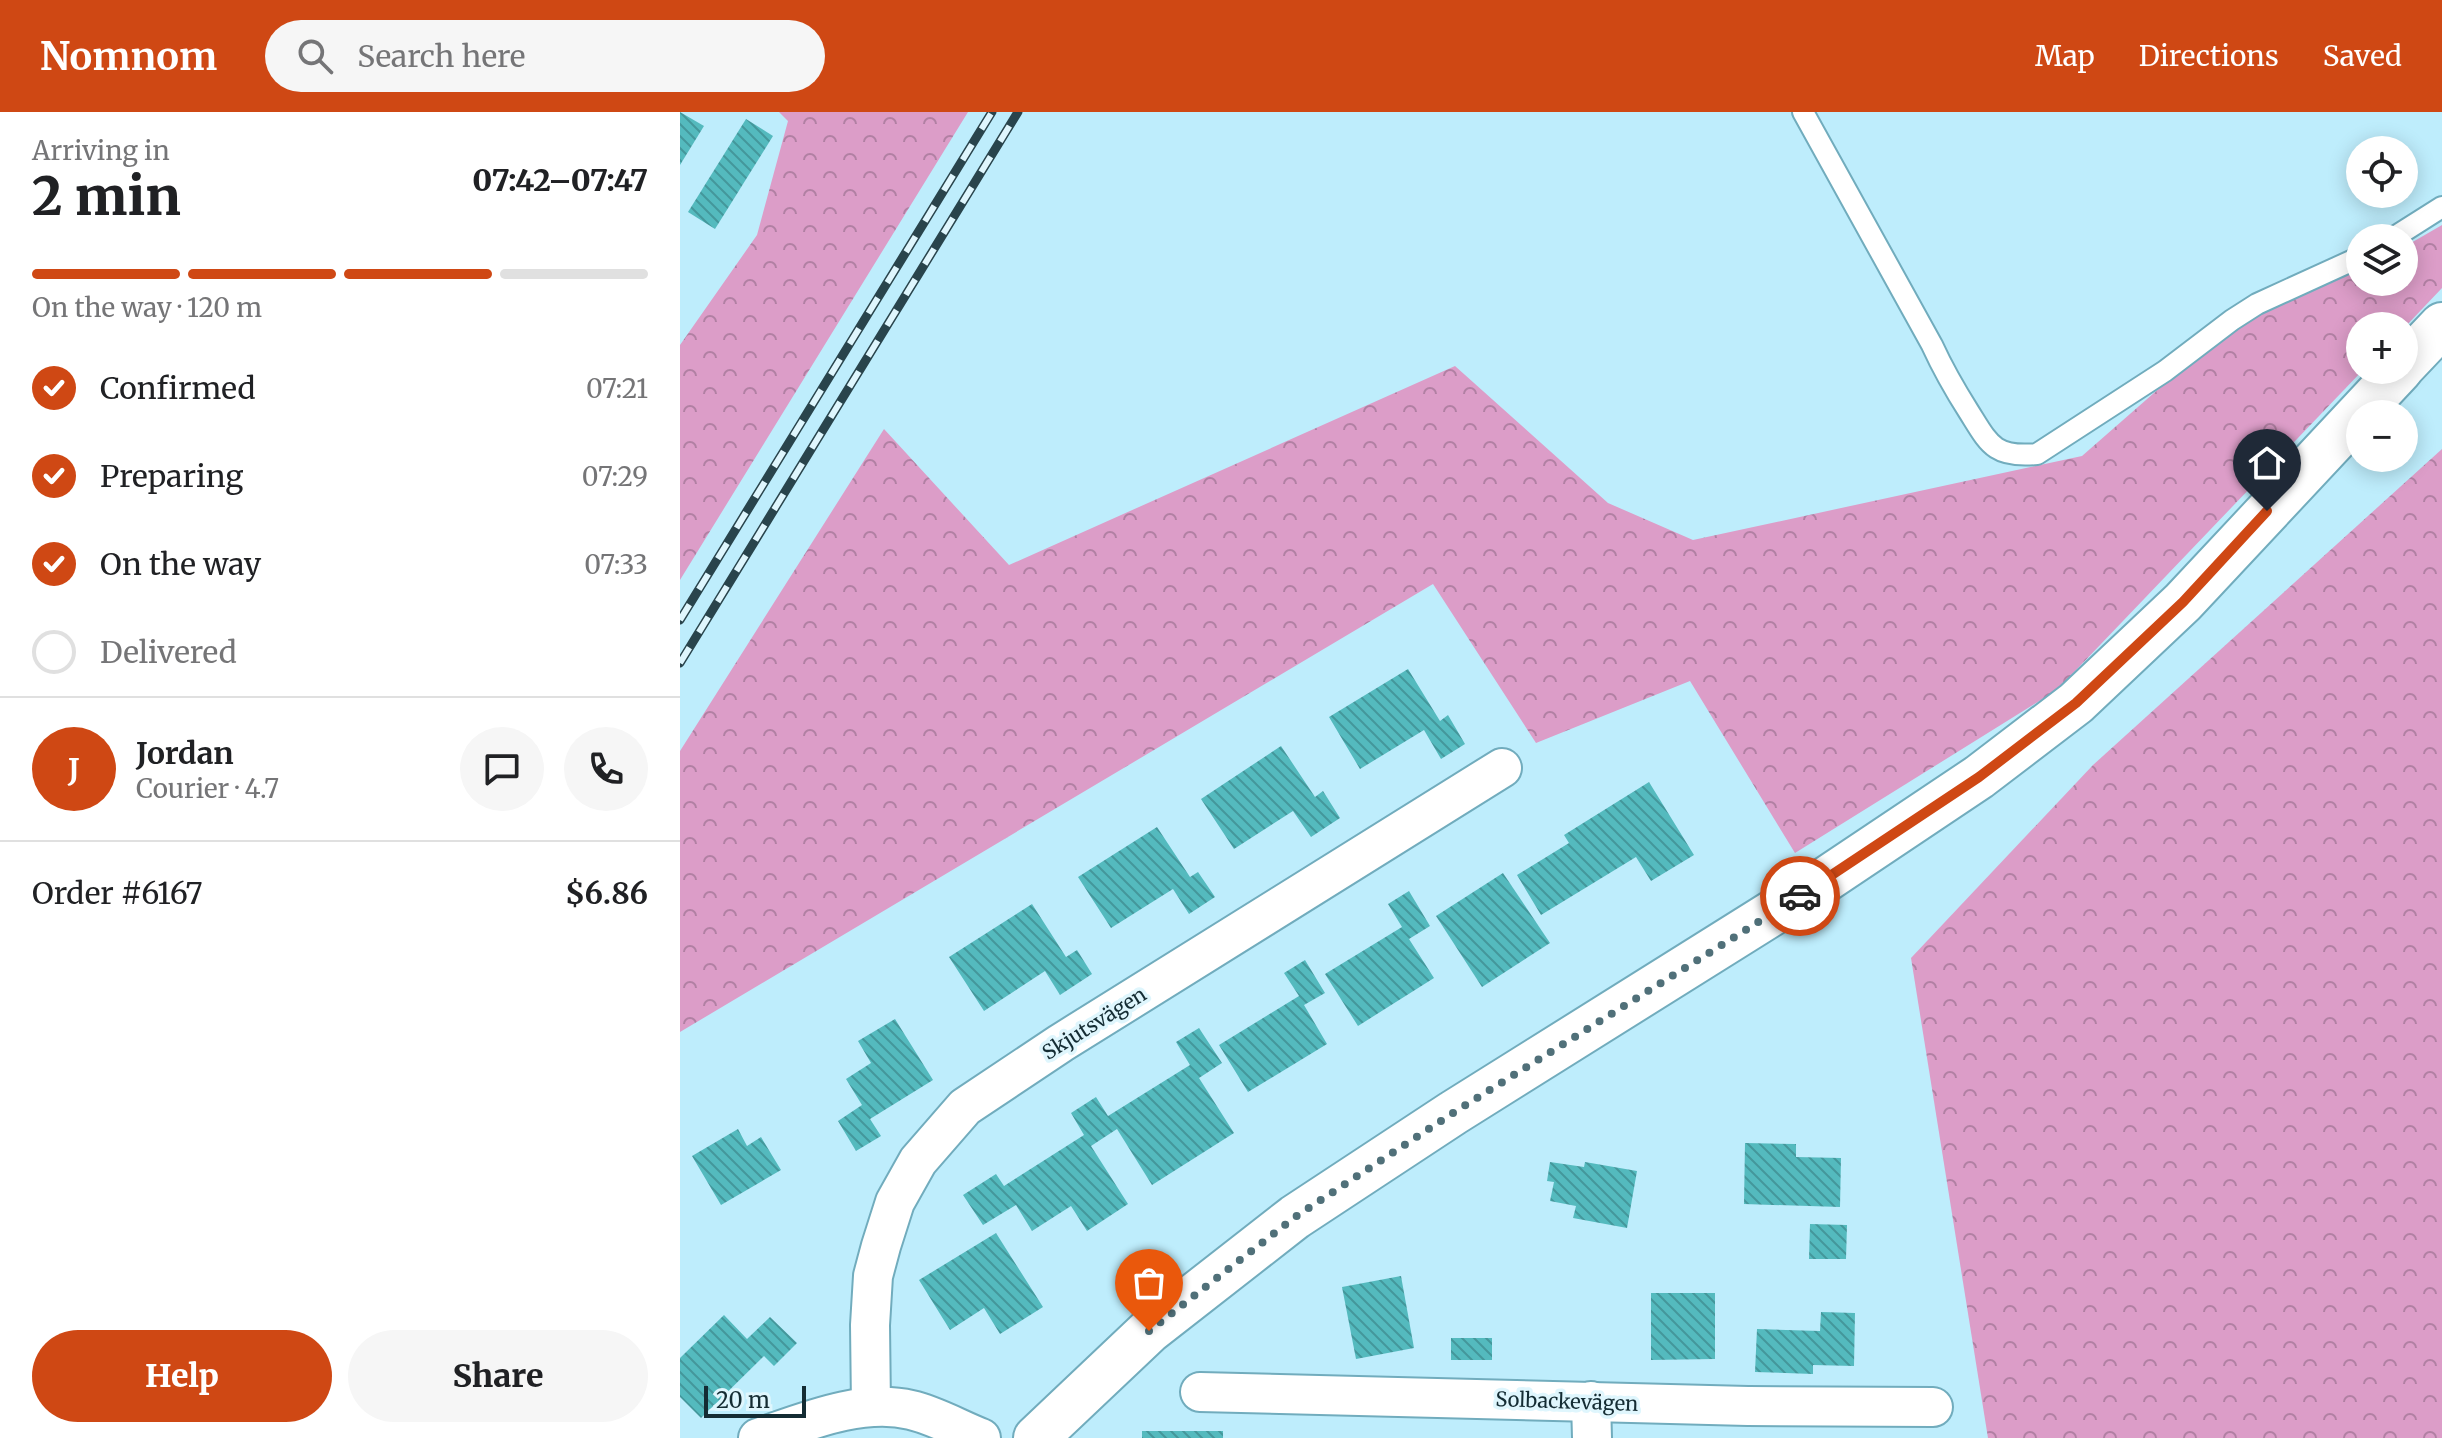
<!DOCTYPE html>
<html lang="en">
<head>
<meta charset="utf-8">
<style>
  :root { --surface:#fff; --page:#f6f6f6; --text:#202124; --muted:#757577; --line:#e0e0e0; --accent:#cf4814 }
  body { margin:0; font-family:Merriweather,serif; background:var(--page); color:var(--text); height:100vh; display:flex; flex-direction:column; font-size:30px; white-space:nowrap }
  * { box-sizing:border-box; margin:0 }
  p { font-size:26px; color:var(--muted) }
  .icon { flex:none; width:44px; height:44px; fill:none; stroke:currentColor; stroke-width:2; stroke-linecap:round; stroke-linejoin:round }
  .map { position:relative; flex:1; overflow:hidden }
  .details { display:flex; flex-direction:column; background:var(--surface); width:680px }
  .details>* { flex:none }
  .tools { position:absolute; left:1666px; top:24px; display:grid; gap:16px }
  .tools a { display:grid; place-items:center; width:72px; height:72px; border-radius:50%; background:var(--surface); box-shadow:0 4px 20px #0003; font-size:40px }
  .scale { position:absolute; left:24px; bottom:20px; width:102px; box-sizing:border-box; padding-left:8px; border:4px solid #142c33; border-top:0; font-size:22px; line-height:28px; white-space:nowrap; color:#142c33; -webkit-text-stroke:6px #dff6fd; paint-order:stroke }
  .pin { position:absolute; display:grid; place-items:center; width:68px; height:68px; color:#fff; margin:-82px -34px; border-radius:50% 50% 50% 0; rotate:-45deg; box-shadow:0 0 8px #0007 }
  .pin .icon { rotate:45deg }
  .courier { position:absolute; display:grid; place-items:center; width:80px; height:80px; margin:-40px; border:6px solid #cf4814; border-radius:50%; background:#fff; color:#222; box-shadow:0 2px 10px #0007 }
  .headline em { font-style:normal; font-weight:800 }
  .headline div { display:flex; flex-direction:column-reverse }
  .headline { display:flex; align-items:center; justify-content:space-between; height:136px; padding:0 32px }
  h1 { font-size:52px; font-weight:800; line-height:60px }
  .bar { display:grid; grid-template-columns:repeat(4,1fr); gap:12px 8px; align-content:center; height:96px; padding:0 32px }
  .bar i { height:10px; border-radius:6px; background:var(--line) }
  .bar .selected { background:var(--accent) }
  .bar p { grid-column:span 4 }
  .line { display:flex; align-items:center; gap:20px; padding:0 32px; border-top:2px solid var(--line) }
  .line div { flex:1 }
  .round { display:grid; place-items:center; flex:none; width:84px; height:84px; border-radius:42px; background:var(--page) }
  ol { padding:0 32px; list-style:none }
  li { display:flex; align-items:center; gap:24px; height:88px }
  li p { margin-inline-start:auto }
  li .icon { padding:8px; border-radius:50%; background:var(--accent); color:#fff; stroke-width:4 }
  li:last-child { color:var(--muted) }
  li i { width:44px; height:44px; border:4px solid var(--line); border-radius:50% }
  .primary-button { display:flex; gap:16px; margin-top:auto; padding:16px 32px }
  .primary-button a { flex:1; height:92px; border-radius:48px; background:var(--accent); color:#fff; font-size:32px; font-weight:800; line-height:92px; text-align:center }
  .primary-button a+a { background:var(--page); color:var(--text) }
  header { display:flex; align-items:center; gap:48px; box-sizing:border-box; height:112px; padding:0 40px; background:var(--accent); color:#fff }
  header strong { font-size:38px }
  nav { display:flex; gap:44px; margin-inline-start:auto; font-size:28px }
  .search { width:560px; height:72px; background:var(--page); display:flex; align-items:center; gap:20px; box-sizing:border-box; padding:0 28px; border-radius:44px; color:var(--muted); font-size:30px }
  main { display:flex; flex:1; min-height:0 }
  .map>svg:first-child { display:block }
</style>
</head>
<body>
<header>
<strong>Nomnom</strong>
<div class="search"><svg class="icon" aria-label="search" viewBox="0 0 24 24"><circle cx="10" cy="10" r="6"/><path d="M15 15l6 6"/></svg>Search here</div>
<nav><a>Map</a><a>Directions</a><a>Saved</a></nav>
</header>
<main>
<section class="details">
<div class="headline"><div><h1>2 min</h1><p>Arriving in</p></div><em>07:42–07:47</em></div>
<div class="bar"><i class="selected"></i><i class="selected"></i><i class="selected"></i><i></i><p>On the way · 120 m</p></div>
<ol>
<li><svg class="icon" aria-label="check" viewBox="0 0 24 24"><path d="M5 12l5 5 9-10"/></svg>Confirmed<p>07:21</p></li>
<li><svg class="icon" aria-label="check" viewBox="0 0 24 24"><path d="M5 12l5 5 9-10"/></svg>Preparing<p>07:29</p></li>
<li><svg class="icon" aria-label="check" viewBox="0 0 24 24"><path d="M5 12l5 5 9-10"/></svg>On the way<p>07:33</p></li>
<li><i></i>Delivered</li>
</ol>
<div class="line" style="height:144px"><b class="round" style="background:var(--accent);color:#fff">J</b><div><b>Jordan</b><p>Courier · 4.7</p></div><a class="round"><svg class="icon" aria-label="chat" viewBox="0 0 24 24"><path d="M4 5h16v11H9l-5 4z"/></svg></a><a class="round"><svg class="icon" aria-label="phone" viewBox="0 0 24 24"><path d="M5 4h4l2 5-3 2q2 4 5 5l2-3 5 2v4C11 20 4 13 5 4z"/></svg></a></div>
<div class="line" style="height:104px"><div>Order #6167</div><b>$6.86</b></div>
<div class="primary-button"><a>Help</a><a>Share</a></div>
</section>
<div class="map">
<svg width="1762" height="1326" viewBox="0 0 1762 1326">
  <defs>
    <pattern id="forest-crowns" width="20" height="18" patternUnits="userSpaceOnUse" patternTransform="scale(2)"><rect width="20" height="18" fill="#dc9dc8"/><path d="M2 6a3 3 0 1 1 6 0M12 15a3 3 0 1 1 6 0" fill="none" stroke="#b180a3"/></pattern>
    <pattern id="building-back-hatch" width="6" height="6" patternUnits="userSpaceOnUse" patternTransform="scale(2)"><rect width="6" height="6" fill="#54babe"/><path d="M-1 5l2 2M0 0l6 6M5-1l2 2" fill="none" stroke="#44979b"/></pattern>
  </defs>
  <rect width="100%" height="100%" fill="#beedfc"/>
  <g fill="url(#forest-crowns)">
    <polygon points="99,0 288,0 0,468 0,233 77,123 108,9"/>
    <polygon points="1762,113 1762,176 1724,216 1680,214 1680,258 1683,258 1377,578 1115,741 1010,569 856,631 753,472 0,920 0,639 204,317 329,453 775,254 928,391 1013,428 1402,344 1555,210 1680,154 1680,170 1724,170 1724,135"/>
    <polygon points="1762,337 1762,1326 1308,1326 1231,846 1413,653"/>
  </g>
  <g fill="url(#building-back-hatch)">
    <polygon points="0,0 24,14 0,53"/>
    <polygon points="66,7 93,24 35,117 8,100"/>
    <polygon points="728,557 760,609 768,603 785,632 761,647 744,618 680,657 649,605"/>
    <polygon points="601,634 635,685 643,679 660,706 631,725 613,699 554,737 521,687"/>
    <polygon points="969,670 1014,743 971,769 956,745 861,803 837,763 889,731 884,723"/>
    <polygon points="477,715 510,765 518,760 535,785 509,802 493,777 431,816 398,765"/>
    <polygon points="823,761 870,831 802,875 756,804"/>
    <polygon points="729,779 750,814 729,827 754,866 678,914 645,862 722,815 708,792"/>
    <polygon points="352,792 386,845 397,838 412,862 380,883 365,859 304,899 269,845"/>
    <polygon points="625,848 645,881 624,893 647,932 568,980 539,933 619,884 604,861"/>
    <polygon points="215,907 253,968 190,1007 201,1024 176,1039 158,1009 182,993 166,967 191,951 178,929"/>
    <polygon points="519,916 542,951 519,966 554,1021 472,1073 437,1017 411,1034 448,1092 407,1119 391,1094 352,1119 336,1093 303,1113 283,1083 316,1062 324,1074 404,1023 391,1001 416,985 428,1004 510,953 496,930"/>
    <polygon points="58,1017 67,1034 81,1025 101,1058 41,1093 12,1044"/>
    <polygon points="1065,1031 1116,1032 1116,1045 1161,1046 1160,1095 1064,1092"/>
    <polygon points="870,1050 904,1055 905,1050 957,1059 947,1116 893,1106 896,1094 870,1089 874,1070 867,1069"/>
    <polygon points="1130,1112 1167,1113 1166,1147 1129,1147"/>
    <polygon points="316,1121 363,1195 320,1222 304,1196 270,1218 239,1168"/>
    <polygon points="721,1164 734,1236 676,1247 662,1175"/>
    <polygon points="971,1181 1035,1181 1035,1247 971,1248"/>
    <polygon points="1141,1200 1175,1201 1174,1254 1133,1253 1133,1262 1075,1260 1077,1217 1140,1219"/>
    <polygon points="44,1203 67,1227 90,1205 117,1231 94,1254 84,1244 21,1306 0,1285 0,1246"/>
    <rect x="771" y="1226" width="41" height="22"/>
    <rect x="462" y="1319" width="81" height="7"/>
  </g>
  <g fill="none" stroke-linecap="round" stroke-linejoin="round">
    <defs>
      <g id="lane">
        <path d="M 1123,0 L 1252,233 C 1263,257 1275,278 1289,300 C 1309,332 1314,346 1357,342 L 1485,259 L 1552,208 L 1577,192 L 1680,145"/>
        <polyline points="1713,126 1762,95"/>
      </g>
      <g id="street">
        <polyline points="520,1280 1068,1294 1253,1295"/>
        <polyline points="911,1289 912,1326"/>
        <polyline points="191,1295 190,1213 193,1164 201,1134 215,1090 238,1049 285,995 381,931 822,656"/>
        <path d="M 78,1326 C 125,1310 181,1286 231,1298 C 254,1303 278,1317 301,1326"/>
      </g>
      <g id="secondary">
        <polyline points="1724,253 1762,213"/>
        <polyline points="356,1326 469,1219 615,1105 773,1001 1145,768 1299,665 1396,591 1503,490 1720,258"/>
      </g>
    </defs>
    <use href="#lane" stroke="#71acbd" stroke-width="24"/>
    <use href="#street" stroke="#71acbd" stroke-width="42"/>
    <use href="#secondary" stroke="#71acbd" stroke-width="48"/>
    <use href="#lane" stroke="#fff" stroke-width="20"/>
    <use href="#street" stroke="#fff" stroke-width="38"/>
    <use href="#secondary" stroke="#fff" stroke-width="44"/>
    <defs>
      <g id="rail">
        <polyline points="0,508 312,0"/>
        <polyline points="0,551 338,0"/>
      </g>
    </defs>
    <use href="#rail" stroke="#29444c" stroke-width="9"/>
    <use href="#rail" stroke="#dff6fd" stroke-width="6" stroke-dasharray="18" stroke-linecap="butt"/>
  </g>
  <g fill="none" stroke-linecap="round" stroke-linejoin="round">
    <polyline stroke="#507079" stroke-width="8" stroke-dasharray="0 14.4" points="469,1219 615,1105 773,1001 1120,784"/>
    <polyline stroke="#cf4814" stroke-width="10" points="1120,784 1299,665 1396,591 1503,490 1587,399"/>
  </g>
  <g text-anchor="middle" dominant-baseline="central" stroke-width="7" stroke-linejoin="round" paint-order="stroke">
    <g font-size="20" fill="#142c33" stroke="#dff6fd">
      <text transform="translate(414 911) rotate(-32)">Skjutsvägen</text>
      <text transform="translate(887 1289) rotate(2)">Solbackevägen</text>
    </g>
  </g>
</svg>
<div class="tools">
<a><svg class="icon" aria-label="locate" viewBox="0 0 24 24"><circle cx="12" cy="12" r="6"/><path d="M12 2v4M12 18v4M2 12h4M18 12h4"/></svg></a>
<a><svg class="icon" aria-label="layers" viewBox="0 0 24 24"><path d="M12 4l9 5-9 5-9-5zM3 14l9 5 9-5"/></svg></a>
<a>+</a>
<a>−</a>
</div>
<div class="scale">20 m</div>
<div class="pin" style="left:469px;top:1219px;background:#ea580c"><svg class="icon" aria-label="bag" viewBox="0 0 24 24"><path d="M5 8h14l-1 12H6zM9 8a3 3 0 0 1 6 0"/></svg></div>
<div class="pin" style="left:1587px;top:399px;background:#1f2937"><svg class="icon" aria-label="home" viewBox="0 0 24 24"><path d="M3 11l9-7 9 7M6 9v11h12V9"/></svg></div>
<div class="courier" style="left:1120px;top:784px"><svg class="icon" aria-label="car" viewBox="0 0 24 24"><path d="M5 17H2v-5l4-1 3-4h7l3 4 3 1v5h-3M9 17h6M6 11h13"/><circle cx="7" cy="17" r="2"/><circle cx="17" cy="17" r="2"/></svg></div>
</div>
</main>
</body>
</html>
